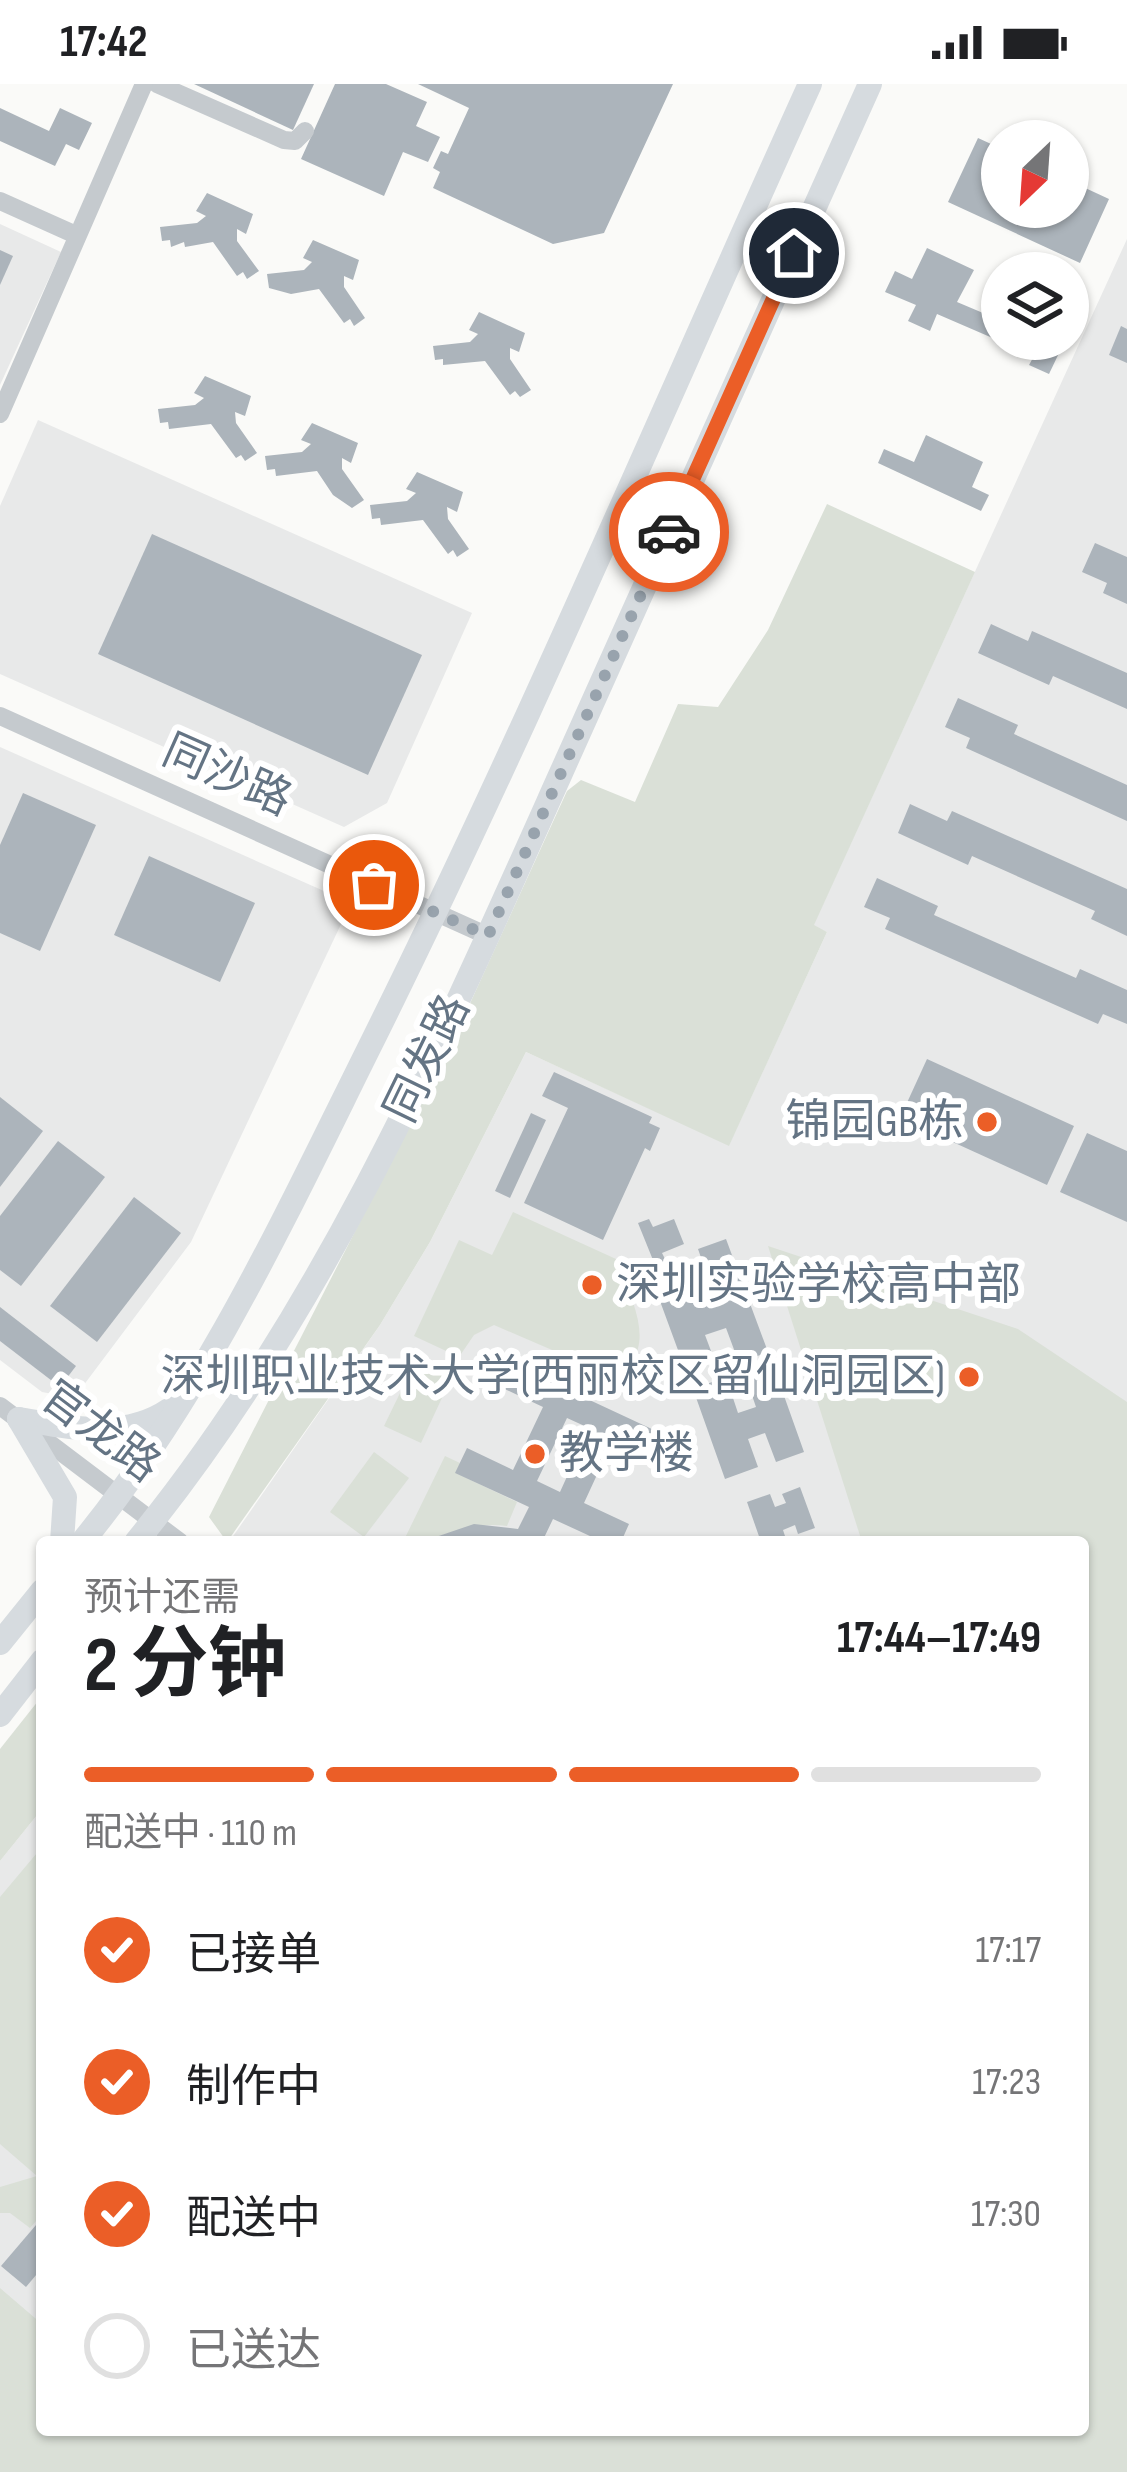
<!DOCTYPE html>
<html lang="zh">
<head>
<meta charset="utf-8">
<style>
  :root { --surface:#fff; --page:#f6f6f6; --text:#202124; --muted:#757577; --line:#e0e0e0; --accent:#eb5e27 }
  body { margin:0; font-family:"Sofia Sans Condensed","Noto Sans SC",sans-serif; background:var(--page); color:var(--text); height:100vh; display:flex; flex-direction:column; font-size:45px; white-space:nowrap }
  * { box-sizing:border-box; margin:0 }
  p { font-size:39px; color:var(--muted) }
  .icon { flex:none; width:66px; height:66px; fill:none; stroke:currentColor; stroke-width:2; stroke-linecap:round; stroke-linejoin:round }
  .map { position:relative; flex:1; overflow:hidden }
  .details { position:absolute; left:36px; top:1452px; width:1053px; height:900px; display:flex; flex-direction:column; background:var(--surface); border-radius:12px; box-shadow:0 3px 9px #0004 }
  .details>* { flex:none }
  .needle { width:78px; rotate:205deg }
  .buttons { position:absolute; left:981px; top:36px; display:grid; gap:24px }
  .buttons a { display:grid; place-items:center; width:108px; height:108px; border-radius:50%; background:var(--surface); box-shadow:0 3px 9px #0004; font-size:60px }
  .pin { position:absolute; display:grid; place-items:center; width:102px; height:102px; color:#fff; margin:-51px; border:6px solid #fff; border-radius:50%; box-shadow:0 3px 12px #0007 }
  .courier { position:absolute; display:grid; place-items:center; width:120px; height:120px; margin:-60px; border:9px solid #eb5e27; border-radius:50%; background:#fff; color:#222; box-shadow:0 3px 15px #0007 }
  .head em { font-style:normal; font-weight:700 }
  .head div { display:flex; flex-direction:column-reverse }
  .head { display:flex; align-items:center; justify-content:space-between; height:204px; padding:0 48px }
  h1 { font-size:78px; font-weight:700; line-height:90px }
  .bar { display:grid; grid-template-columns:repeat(4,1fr); gap:18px 12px; align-content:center; height:144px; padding:0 48px }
  .bar i { height:15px; border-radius:9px; background:var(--line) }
  .bar .active { background:var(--accent) }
  .bar p { grid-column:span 4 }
  ol { padding:0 48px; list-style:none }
  li { display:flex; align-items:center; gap:36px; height:132px }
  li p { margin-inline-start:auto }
  li .icon { padding:12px; border-radius:50%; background:var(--accent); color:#fff; stroke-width:4 }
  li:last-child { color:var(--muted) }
  li i { width:66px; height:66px; border:6px solid var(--line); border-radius:50% }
  .status { display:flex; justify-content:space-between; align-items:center; height:84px; padding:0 60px; background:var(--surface); direction:ltr }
  .status svg { height:33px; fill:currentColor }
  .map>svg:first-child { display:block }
</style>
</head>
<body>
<div class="status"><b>17:42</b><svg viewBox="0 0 49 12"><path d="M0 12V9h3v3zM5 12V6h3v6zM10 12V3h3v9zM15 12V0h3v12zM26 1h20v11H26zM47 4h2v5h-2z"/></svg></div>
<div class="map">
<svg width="1127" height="2388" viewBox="0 0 1127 2388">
  <rect width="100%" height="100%" fill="#fafaf8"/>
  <g fill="#e8e9e9">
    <polygon points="0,140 61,168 0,301"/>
    <polygon points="1127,155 1127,2368 1059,2388 0,2388 0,1777 42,1725 42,2346 1083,2346 1083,1458 229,1458 380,1241 430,1158 526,968 729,1061 827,848 813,842"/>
    <polygon points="38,336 472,529 387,719 344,743 0,590 0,422"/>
    <polygon points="0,663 351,819 191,1158 74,1314 42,1308 0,1276"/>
  </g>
  <g fill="#dae0d7">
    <polygon points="827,420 975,488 814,841 827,848 729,1062 526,968 430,1158 380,1241 227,1458 209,1433 456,950 567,707 581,696 635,718 678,620 718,623 768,546"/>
    <path d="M 513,1128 L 616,1175 C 629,1210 665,1272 610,1291 L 494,1241 L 474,1251 L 459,1273 L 414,1252 L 459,1156 L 492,1171 Z"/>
    <polygon points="768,1162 1018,1245 1127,1318 1127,2388 0,2388 0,2204 42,2240 42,2346 1083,2346 1083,1458 862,1458"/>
    <polygon points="418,1272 454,1288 421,1359 384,1342"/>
    <polygon points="374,1368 409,1394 364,1453 330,1428"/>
    <path d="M 445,1372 L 460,1379 L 456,1389 L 517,1418 L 507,1442 C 467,1436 439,1458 403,1458 Z"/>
    <polygon points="42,1612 42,1725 0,1777 0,1665"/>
    <polygon points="42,1763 42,2130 30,2144 10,2129 0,2129 0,2103 37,2092 0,2060 0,1813"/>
  </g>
  <g fill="#acb4bb" fill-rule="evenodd">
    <polygon points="194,0 314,0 293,46"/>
    <polygon points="335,0 386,0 427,18 416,42 440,53 428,78 403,68 384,112 301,75"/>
    <polygon points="418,0 673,0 604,149 553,160 433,104 440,88 433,84 441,67 448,70 469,24"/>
    <polygon points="0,24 49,47 60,24 92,39 79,66 66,60 55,82 0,57"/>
    <polygon points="978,54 1002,65 1002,123 1068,123 1068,96 1109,115 1080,179 948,118"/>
    <polygon points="207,109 253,130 246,150 237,145 237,157 259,187 247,195 243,188 237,192 213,158 185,163 184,158 171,163 170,156 162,157 160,143 197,139 206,132 196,127"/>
    <polygon points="313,156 359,176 353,196 344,192 344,203 365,234 354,242 350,235 344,239 319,205 291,210 269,204 267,190 304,186 312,178 303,174"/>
    <polygon points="927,164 974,186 957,218 1002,237 1002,255 1041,255 1060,267 1049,290 1029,281 1034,272 937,230 930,247 908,237 916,221 885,208 895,187 912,195"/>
    <polygon points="0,166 13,172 0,201"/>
    <polygon points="479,228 525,249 519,268 510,264 510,275 531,306 520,313 515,307 510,311 485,277 443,281 443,275 435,276 433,262 470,258 478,250 469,246"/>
    <polygon points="1121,242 1127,245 1127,279 1109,271"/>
    <polygon points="205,292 251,312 245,332 235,328 236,339 257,369 245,377 241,371 236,374 211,340 169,345 168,338 160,339 158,325 195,321 204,314 194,309"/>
    <polygon points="312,339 358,359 351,379 342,374 342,385 364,416 352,424 333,411 317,387 276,392 275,385 267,386 265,372 302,368 311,360 301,356"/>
    <polygon points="926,351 983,378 972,403 989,411 981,427 878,379 884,365 914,378"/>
    <polygon points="417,388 463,408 457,428 447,423 448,435 469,465 457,473 453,466 448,470 423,436 381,441 380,434 372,435 370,421 407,417 416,409 406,405"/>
    <polygon points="152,450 422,571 368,691 98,570"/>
    <polygon points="1095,459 1127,473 1127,520 1103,509 1107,499 1082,488"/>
    <polygon points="991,540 1028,557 1032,547 1127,589 1127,625 1053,592 1049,601 978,569"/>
    <polygon points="958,614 1018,641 1014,650 1127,701 1127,737 966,664 970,654 945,643"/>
    <polygon points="23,709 96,741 40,867 0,849 0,761"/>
    <polygon points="910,720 947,737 952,727 1127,805 1127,852 1091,835 1095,827 972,772 968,781 898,749"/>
    <polygon points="149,772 255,819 220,898 114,851"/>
    <polygon points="877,794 938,822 934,831 1076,894 1080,885 1127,906 1127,940 1103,930 1098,940 885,845 890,834 864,823"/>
    <polygon points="927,975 1074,1042 1047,1101 900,1034"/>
    <polygon points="554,988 652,1033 649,1039 660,1044 650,1067 645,1064 603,1156 524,1119 568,1024 542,1012"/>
    <polygon points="0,1013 43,1047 0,1103"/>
    <polygon points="531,1029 546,1036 510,1114 495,1107"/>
    <polygon points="1087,1049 1127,1067 1127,1138 1060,1108"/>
    <polygon points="58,1057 105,1093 21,1202 0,1186 0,1132"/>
    <polygon points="134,1113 181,1149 97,1258 50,1222"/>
    <polygon points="649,1135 653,1143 674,1135 684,1160 662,1169 666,1177 655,1181 638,1139"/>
    <polygon points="726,1155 768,1268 739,1279 726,1244 705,1251 711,1267 682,1277 653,1198 682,1188 691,1213 712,1205 698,1165"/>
    <polygon points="0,1223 76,1282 60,1303 0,1257"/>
    <path d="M 506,1277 L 669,1353 L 658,1377 L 613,1356 L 584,1419 L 629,1440 L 621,1458 L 603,1458 L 553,1435 L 542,1458 L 421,1458 L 474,1440 L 518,1445 L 529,1423 L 455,1389 L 467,1364 L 513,1386 L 543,1323 L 496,1301 ZM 567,1334 L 589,1344 L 560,1408 L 537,1397 Z"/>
    <polygon points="772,1278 804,1368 776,1378 765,1349 748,1355 758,1383 725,1395 693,1305 726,1293 738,1329 756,1323 744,1288"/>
    <polygon points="800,1403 815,1444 798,1450 795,1441 783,1446 787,1458 761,1458 747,1418 770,1410 775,1423 786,1419 782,1410"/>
    <polygon points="42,2134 42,2184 26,2203 1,2182"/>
  </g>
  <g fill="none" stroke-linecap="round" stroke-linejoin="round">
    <g stroke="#c5cace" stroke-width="18">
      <polyline points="157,0 284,56 295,57 305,47"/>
      <polyline points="0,117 76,151"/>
      <polyline points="0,330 144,0"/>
      <polyline points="0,632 488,852"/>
      <polyline points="0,1322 180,1458"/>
    </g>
    <g stroke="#d6dbdf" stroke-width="24">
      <path d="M 19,1335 C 68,1343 124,1357 169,1326"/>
      <polyline points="19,1335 65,1413 62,1458"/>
      <path d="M 82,1458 C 202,1312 284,1135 368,966 C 526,649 664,322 810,0"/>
      <path d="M 136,1458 C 322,1231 442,955 561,689 C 664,459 767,230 870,0"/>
      <polyline points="0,1559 42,1507"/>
      <polyline points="0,1631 42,1577"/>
    </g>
  </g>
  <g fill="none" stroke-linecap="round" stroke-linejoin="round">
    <polyline stroke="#98a3ad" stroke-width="12" stroke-dasharray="0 21.6" points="374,801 488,852 669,448"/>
    <polyline stroke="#eb5e27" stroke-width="15" points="669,448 794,169"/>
  </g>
  <g fill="#eb5e27" stroke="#fff" stroke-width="4.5">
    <circle cx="987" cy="1038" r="12"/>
    <circle cx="592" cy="1201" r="12"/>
    <circle cx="969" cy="1293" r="12"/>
    <circle cx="535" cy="1370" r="12"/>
  </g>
  <g text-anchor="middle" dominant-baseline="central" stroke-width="12" stroke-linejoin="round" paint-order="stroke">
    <g font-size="45" fill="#647484" stroke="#fff">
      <text transform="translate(227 692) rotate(24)">同沙路</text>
      <text transform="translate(428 975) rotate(-64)">同发路</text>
      <text transform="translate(100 1348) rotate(37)">官龙路</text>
    </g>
    <g font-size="45" fill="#647484" stroke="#fff" text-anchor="end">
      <text x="963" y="1038">锦园GB栋</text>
      <text x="616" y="1201" text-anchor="start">深圳实验学校高中部</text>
      <text x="945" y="1293">深圳职业技术大学(西丽校区留仙洞园区)</text>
      <text x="559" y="1370" text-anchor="start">教学楼</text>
    </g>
  </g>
</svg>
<div class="buttons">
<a><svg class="needle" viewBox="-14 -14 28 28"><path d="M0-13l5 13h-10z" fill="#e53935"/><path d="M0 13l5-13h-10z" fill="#757577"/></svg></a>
<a><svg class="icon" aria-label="layers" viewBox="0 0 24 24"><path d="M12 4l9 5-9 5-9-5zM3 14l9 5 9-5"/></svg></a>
</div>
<div class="pin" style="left:374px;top:801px;background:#ea580c"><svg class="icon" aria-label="bag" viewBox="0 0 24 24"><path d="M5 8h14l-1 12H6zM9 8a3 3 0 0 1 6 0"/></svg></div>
<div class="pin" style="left:794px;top:169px;background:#1f2937"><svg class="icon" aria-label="home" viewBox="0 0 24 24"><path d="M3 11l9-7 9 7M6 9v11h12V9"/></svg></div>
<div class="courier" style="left:669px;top:448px"><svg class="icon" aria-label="car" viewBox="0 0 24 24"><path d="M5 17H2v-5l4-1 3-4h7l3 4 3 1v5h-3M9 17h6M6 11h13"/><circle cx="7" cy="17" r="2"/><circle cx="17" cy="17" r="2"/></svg></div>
<section class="details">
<div class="head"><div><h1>2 分钟</h1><p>预计还需</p></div><em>17:44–17:49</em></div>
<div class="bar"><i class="active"></i><i class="active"></i><i class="active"></i><i></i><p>配送中 · 110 m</p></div>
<ol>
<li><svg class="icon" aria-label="check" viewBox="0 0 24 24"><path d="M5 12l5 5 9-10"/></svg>已接单<p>17:17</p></li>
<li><svg class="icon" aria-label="check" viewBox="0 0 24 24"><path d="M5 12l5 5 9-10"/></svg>制作中<p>17:23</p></li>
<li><svg class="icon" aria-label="check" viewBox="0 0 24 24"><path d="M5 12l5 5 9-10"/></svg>配送中<p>17:30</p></li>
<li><i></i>已送达</li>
</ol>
</section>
</div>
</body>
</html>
